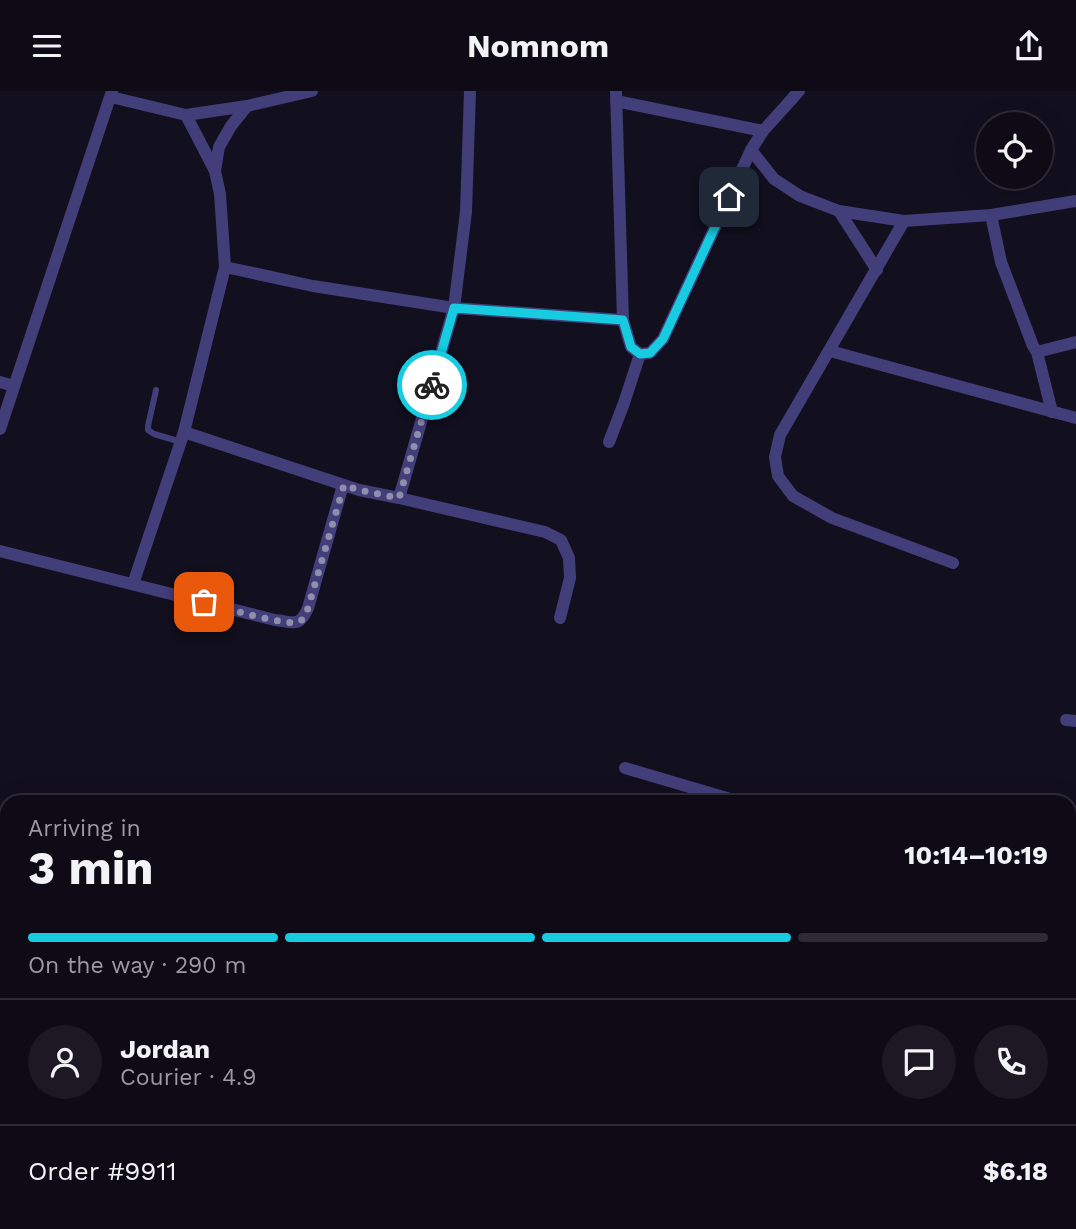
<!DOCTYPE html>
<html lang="en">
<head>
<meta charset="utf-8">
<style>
  :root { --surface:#0e0b17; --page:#1c1924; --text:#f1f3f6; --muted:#9b9ba1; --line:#2e2b36; --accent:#17cbe1 }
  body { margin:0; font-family:"Work Sans",sans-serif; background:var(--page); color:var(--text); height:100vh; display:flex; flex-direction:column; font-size:26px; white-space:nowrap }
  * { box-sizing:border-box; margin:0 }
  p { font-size:23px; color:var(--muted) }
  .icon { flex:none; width:38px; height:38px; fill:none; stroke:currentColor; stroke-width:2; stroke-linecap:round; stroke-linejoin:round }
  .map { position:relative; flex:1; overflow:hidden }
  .drawer { position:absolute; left:0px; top:704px; width:1076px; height:436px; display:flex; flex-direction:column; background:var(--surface); border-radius:21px 21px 0 0; box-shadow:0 7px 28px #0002,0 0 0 2px var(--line) }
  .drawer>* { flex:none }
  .tools { position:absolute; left:976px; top:21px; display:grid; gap:14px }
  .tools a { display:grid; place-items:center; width:77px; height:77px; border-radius:50%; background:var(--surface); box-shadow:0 7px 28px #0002,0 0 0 2px var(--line); font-size:35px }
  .pin { position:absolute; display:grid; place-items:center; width:60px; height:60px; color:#fff; margin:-30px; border-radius:14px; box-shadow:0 4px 10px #0006 }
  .courier { position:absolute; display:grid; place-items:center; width:70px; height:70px; margin:-35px; border:5px solid #17cbe1; border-radius:50%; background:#fff; color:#222; box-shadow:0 2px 9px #0007 }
  .summary em { font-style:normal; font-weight:700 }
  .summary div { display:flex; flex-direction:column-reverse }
  .summary { display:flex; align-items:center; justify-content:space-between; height:119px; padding:0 28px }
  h1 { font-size:46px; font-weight:700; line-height:52px }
  .bar { display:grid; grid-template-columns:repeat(4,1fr); gap:10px 7px; align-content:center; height:84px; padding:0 28px }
  .bar i { height:9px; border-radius:5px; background:var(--line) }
  .bar .on { background:var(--accent) }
  .bar p { grid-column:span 4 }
  .line { display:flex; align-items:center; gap:18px; padding:0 28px; border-top:2px solid var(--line) }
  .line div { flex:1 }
  .round { display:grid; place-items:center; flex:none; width:74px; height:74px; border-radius:37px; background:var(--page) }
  header { display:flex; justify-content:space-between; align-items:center; height:91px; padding:0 28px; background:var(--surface); font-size:32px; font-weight:700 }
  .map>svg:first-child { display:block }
</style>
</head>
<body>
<header><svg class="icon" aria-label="menu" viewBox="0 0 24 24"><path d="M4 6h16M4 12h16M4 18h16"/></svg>Nomnom<svg class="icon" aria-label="share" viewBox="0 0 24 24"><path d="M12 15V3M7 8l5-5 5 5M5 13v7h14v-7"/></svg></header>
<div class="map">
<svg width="1076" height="1138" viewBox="0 0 1076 1138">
  <rect width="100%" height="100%" fill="#120f1f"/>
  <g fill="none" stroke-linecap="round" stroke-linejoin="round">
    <polyline stroke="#413e79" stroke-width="6" points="156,299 148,335 148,339 154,343 181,351"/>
    <g stroke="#413e79" stroke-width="12">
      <polyline points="616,0 623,229 631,256 640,263 650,262 663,248 751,59 763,40 799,0"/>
      <polyline points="111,6 186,24 247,15 312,0"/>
      <polyline points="616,10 763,40"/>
      <polyline points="751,59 774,88 800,105 839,120 904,130 991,124 1076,110"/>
      <polyline points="215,80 219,56 231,35 247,15"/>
      <polyline points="839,120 877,179"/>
      <polyline points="991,124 1001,171 1033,255 1037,261 1076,251"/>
      <polyline points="904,130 780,344 775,366 778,385 793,405 832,427 953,472"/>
      <polyline points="225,176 313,195 454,217 623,229"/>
      <polyline points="830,260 1076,327"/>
      <polyline points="1037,261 1052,321"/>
      <polyline points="0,291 14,295"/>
      <polyline points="0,338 112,0"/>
      <polyline points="184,341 359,399 399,407 545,441 561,449 569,467 570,487 560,527"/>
      <polyline points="609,351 624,312 640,263"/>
      <polyline points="399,407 454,217 466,121 470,0"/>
      <path d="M 0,460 L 275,529 C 294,531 299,537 308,517 L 343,394"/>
      <polyline points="133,493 184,341 225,176 220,103 215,80 186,24"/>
      <polyline points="1066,629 1076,630"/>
      <polyline points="625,677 737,710"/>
      <polyline points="0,933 7,935"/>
      <polyline points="0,1102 7,1085"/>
      <polyline points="300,1132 317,1138"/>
      <polyline points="960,1132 995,1138"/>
      <polyline points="393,1138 395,1132"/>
      <polyline points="675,1138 677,1132"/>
      <polyline points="908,1138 909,1132"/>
    </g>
  </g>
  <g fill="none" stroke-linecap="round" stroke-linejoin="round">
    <path stroke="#918dad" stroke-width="7" stroke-dasharray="0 12.6" d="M 204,511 C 221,516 285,535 298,531 C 304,529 306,523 308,517 L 344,394 L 359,399 L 399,407 L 432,294"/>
    <polyline stroke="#17cbe1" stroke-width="9" points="432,294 454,217 623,229 631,256 640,263 650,262 663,248 729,106"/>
  </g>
</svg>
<div class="tools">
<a><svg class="icon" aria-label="locate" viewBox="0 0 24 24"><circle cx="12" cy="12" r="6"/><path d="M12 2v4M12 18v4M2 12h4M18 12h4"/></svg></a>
</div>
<div class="pin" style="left:204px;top:511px;background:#ea580c"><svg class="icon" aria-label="bag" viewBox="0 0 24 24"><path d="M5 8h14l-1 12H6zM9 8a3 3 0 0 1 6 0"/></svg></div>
<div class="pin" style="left:729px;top:106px;background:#1f2937"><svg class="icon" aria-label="home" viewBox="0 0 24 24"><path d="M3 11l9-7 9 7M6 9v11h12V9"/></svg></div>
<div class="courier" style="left:432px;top:294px"><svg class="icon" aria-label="bike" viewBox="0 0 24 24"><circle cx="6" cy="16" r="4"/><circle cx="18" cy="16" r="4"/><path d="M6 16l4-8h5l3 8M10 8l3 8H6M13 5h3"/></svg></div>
<section class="drawer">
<div class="summary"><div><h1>3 min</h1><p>Arriving in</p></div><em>10:14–10:19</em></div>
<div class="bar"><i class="on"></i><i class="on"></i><i class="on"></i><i></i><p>On the way · 290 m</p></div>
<div class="line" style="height:126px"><a class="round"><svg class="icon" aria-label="person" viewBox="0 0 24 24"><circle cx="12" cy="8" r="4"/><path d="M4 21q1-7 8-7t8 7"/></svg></a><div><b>Jordan</b><p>Courier · 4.9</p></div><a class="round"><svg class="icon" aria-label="chat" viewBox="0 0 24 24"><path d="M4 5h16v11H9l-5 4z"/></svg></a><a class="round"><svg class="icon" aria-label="phone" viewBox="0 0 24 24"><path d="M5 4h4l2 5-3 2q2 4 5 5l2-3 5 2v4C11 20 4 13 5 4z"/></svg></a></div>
<div class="line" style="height:91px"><div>Order #9911</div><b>$6.18</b></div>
</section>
</div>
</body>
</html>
